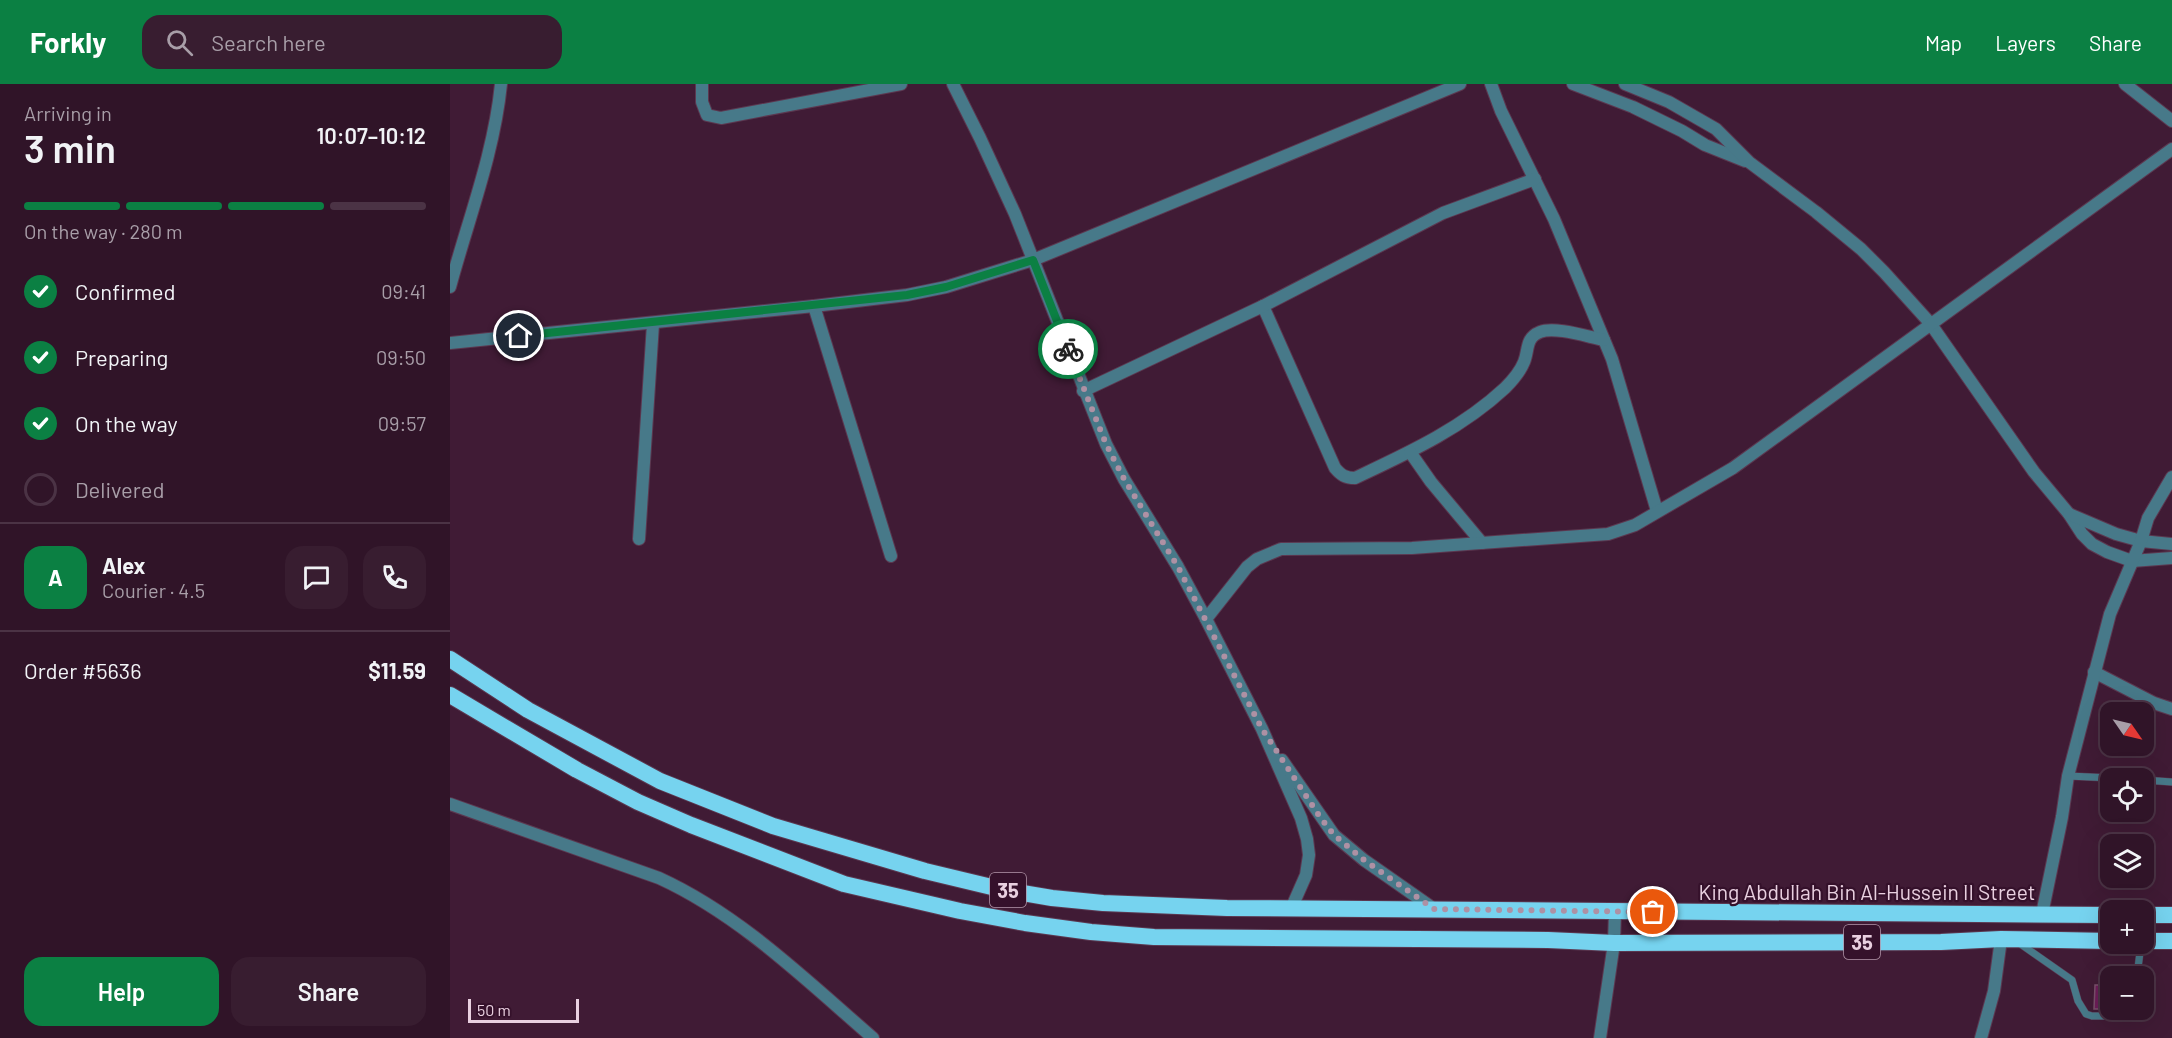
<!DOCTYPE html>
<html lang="en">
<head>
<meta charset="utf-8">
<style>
  :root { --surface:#301428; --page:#381d30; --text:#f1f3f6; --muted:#a89ea8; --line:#4b3345; --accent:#0b8043 }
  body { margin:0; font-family:Barlow,sans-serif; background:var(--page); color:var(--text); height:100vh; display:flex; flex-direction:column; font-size:22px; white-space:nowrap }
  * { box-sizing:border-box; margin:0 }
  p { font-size:20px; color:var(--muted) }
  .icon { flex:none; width:33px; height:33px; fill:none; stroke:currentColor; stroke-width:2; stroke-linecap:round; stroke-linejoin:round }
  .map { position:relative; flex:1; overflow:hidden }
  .details { display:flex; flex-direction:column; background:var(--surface); width:450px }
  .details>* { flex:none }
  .needle { width:39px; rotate:124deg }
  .fabs { position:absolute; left:1650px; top:618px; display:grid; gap:12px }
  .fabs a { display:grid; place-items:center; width:54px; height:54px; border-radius:12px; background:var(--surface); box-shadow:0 6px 24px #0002,0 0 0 2px var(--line); font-size:30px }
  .scale { position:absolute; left:18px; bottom:15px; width:111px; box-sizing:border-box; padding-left:6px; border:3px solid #e9d0e0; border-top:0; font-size:16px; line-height:21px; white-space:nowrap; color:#e9d0e0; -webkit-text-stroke:4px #35112b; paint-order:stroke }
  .pin { position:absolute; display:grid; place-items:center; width:51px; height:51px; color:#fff; margin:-26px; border:3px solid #fff; border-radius:50%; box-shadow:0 2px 6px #0007 }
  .courier { position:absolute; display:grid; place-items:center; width:60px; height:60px; margin:-30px; border:4px solid #0b8043; border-radius:50%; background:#fff; color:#222; box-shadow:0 2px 8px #0007 }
  .head em { font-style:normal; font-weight:600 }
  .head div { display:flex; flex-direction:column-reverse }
  .head { display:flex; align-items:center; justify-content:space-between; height:102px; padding:0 24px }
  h1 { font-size:39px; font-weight:600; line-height:45px }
  .bar { display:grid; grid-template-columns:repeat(4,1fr); gap:9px 6px; align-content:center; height:72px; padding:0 24px }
  .bar i { height:8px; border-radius:4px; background:var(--line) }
  .bar .on { background:var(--accent) }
  .bar p { grid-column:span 4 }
  .line { display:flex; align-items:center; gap:15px; padding:0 24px; border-top:2px solid var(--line) }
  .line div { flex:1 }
  .round { display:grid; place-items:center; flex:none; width:63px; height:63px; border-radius:18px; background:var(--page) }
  ol { padding:0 24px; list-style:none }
  li { display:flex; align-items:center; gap:18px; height:66px }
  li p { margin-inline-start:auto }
  li .icon { padding:6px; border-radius:50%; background:var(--accent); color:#fff; stroke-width:4 }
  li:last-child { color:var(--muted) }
  li i { width:33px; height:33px; border:3px solid var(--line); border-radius:50% }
  .cta { display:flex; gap:12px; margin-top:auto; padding:12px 24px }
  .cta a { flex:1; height:69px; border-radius:18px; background:var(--accent); color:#fff; font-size:24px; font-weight:600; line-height:69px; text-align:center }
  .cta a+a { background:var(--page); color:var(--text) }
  header { display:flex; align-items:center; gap:36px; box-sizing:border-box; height:84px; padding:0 30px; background:var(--accent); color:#fff }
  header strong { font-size:28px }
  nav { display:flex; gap:33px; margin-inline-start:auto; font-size:21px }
  .search { width:420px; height:54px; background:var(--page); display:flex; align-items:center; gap:15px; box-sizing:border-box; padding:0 21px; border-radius:18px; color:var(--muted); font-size:22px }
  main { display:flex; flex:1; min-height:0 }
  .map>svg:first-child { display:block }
</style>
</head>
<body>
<header>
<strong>Forkly</strong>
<div class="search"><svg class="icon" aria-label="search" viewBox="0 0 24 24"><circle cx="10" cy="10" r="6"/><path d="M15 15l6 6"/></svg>Search here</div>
<nav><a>Map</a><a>Layers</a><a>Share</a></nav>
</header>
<main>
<section class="details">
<div class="head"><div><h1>3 min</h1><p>Arriving in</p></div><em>10:07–10:12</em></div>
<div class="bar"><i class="on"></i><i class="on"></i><i class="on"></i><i></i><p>On the way · 280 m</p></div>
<ol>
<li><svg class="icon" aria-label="check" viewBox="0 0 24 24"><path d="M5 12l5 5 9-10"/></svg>Confirmed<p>09:41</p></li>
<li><svg class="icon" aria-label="check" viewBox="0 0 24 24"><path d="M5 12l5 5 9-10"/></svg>Preparing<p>09:50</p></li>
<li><svg class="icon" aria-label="check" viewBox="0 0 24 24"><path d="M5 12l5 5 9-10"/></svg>On the way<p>09:57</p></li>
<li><i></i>Delivered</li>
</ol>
<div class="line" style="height:108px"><b class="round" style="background:var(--accent);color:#fff">A</b><div><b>Alex</b><p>Courier · 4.5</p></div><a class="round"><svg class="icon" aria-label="chat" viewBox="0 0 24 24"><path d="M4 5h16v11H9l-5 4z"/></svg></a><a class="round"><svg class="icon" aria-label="phone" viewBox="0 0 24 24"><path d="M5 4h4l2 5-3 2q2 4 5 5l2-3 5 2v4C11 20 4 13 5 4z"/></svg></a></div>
<div class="line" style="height:78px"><div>Order #5636</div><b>$11.59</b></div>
<div class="cta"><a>Help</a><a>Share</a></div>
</section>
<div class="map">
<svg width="1722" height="954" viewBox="0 0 1722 954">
  <rect width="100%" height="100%" fill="#401b35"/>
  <polygon fill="#6d1d58" stroke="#79506b" stroke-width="1.5" points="1645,901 1660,901 1660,925 1644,925"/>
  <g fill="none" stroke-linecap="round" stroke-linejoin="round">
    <defs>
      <g id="service">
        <polyline points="1618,692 1662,694"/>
        <polyline points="1694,696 1722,698"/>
        <polyline points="1569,859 1622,896 1628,917 1636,930 1642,932 1669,932 1676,931 1682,926"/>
        <polyline points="1687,892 1691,860"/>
      </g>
      <g id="minor">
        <polyline points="252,0 252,18 257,31 271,34 451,0"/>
        <polyline points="1041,0 1051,27 1104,135 1162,275 1207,427"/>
        <polyline points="1123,0 1183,23 1232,47 1255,61 1295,77"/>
        <polyline points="1175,0 1219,18 1266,45 1299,78 1366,128 1411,165 1434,188 1480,239 1584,388 1619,430 1632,450 1642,460 1657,468 1682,477 1722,474"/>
        <polyline points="1675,0 1722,37"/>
        <path d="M 0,203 C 18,136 44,70 51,0"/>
        <polyline points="364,222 441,472"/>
        <path d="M 813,222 L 885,384 C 891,391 895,394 905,394 C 958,369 1011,345 1055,304 C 1062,297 1070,288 1074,278 C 1079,266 1075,254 1090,248 C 1105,242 1138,253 1154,256"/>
        <polyline points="0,259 364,222 457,211 496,203 583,176 1010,0"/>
        <polyline points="633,307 813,222 993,129 1085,95"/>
        <polyline points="960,368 981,398 1032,459"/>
        <polyline points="1619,430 1666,450 1691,457 1722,460"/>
        <polyline points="189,455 203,240"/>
        <polyline points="756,535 797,483 807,475 831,465 962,464 1158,450 1185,441 1283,384 1722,65"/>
        <polyline points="1644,588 1704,619 1722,625"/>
        <path d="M 0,720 L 209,794 C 290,831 356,896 423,954"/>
        <polyline points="1592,830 1612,733 1618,692 1660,530 1691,457 1698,434 1722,393"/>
        <polyline points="1150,954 1164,859 1165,828"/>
      </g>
      <g id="tertiary">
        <polyline points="503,0 530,54 565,130 656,360 674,395 728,483 756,535 812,645 851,734 857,755 859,771 856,791 841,825"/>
        <polyline points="832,676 884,751 914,776 984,825"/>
        <polyline points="1531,954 1544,907 1551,855"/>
      </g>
      <g id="trunk">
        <polyline points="0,575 78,626 210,697 323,742 475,787 550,805 602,814 653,819 777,824 1660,831"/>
        <polyline points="0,611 127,686 188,718 241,741 394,800 510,827 575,839 641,848 704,853 1098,856 1164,859 1491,858 1551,855 1660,857"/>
        <polyline points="1694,831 1722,831"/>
        <polyline points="1694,857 1722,857"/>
      </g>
    </defs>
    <use href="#service" stroke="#5b3850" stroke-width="8"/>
    <use href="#minor" stroke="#5b3850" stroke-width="14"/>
    <use href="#tertiary" stroke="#5b3850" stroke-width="14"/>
    <use href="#trunk" stroke="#5b3850" stroke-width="18"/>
    <use href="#service" stroke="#477989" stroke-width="7"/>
    <use href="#minor" stroke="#477989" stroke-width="12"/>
    <use href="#tertiary" stroke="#477989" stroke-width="12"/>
    <use href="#trunk" stroke="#76d3ef" stroke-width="16"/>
  </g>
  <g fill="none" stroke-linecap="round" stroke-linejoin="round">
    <polyline stroke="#ae91a4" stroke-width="6" stroke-dasharray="0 10.8" points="618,265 656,360 674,395 728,483 812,645 870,733 884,751 914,776 984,825 1203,828"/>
    <polyline stroke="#0b8043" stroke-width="8" points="69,252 457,211 496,203 583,176 618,265"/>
  </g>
  <g text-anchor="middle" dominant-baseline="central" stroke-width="4.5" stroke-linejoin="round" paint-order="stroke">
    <g fill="#35112b" stroke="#b397aa" stroke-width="1.5">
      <rect x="540" y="789" width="36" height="34" rx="4.5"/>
      <rect x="1394" y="841" width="36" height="34" rx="4.5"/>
    </g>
    <g font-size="20" font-weight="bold" fill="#e9d0e0">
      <text x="558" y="806">35</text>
      <text x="1412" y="858">35</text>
    </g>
    <g font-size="21" fill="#e9d0e0" stroke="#35112b">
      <text x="1417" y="807">King Abdullah Bin Al-Hussein II Street</text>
    </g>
  </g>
</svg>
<div class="fabs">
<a><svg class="needle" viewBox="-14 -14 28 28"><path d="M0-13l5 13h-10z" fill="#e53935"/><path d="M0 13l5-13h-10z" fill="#a89ea8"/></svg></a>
<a><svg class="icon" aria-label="locate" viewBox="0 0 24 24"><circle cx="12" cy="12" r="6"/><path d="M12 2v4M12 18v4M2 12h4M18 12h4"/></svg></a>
<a><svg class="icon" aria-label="layers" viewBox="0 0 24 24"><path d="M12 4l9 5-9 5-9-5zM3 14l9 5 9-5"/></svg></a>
<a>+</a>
<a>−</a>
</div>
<div class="scale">50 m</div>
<div class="pin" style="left:1203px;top:828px;background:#ea580c"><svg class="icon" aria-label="bag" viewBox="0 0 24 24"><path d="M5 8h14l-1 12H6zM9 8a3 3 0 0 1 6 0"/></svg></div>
<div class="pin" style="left:69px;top:252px;background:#1f2937"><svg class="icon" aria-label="home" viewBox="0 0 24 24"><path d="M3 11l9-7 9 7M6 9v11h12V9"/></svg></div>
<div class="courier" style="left:618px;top:265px"><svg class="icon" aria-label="bike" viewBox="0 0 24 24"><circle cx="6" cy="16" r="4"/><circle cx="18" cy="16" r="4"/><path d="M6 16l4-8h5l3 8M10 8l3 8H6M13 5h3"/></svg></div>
</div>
</main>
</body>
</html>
